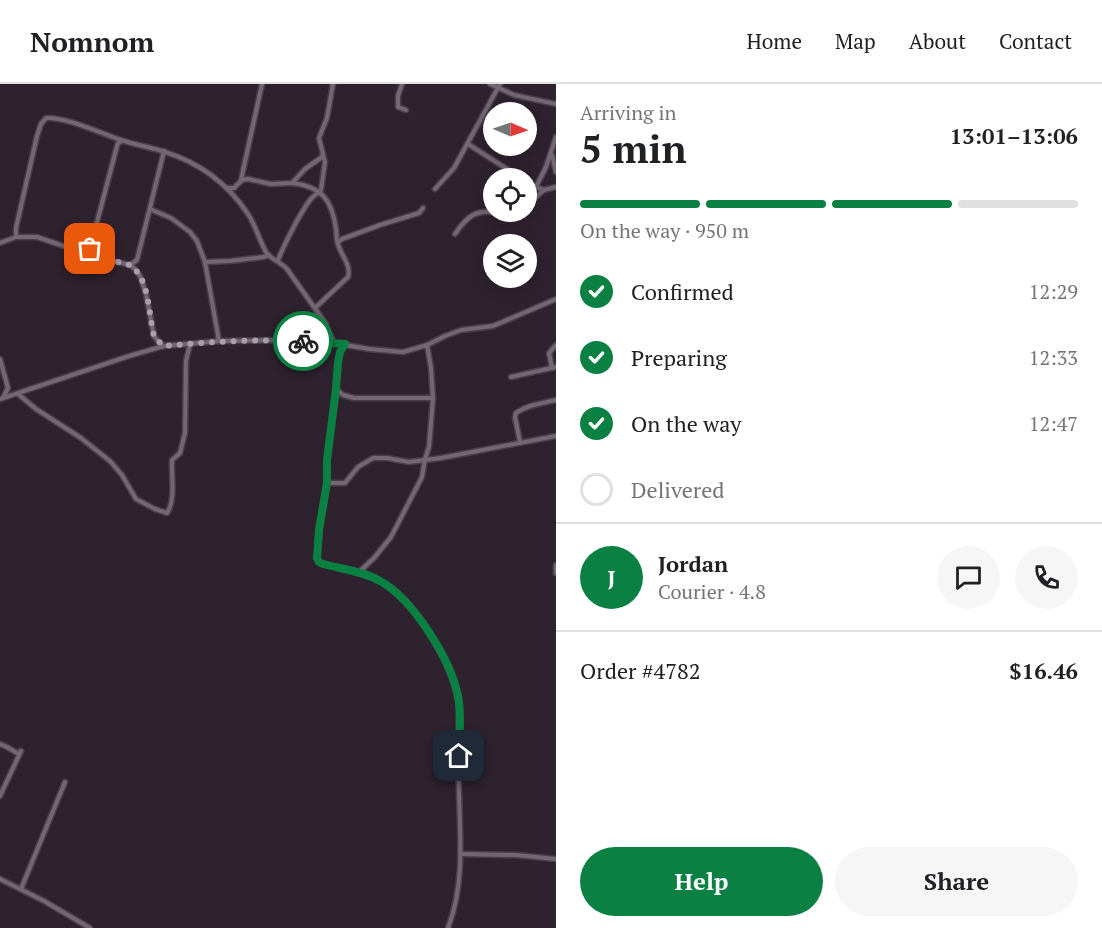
<!DOCTYPE html>
<html lang="en">
<head>
<meta charset="utf-8">
<style>
  :root { --surface:#fff; --page:#f6f6f6; --text:#202124; --muted:#757577; --line:#e0e0e0; --accent:#0b8043 }
  body { margin:0; font-family:"PT Serif",serif; background:var(--page); color:var(--text); height:100vh; display:flex; flex-direction:column; font-size:22px; white-space:nowrap }
  * { box-sizing:border-box; margin:0 }
  p { font-size:20px; color:var(--muted) }
  .icon { flex:none; width:33px; height:33px; fill:none; stroke:currentColor; stroke-width:2; stroke-linecap:round; stroke-linejoin:round }
  .map { position:relative; flex:1; overflow:hidden }
  .drawer { display:flex; flex-direction:column; background:var(--surface); width:546px }
  .drawer>* { flex:none }
  .needle { width:39px; rotate:92deg }
  .buttons { position:absolute; left:483px; top:18px; display:grid; gap:12px }
  .buttons a { display:grid; place-items:center; width:54px; height:54px; border-radius:50%; background:var(--surface); box-shadow:0 3px 15px #0003; font-size:30px }
  .pin { position:absolute; display:grid; place-items:center; width:51px; height:51px; color:#fff; margin:-26px; border-radius:12px; box-shadow:0 3px 9px #0006 }
  .courier { position:absolute; display:grid; place-items:center; width:60px; height:60px; margin:-30px; border:4px solid #0b8043; border-radius:50%; background:#fff; color:#222; box-shadow:0 2px 8px #0007 }
  .head em { font-style:normal; font-weight:700 }
  .head div { display:flex; flex-direction:column-reverse }
  .head { display:flex; align-items:center; justify-content:space-between; height:102px; padding:0 24px }
  h1 { font-size:39px; font-weight:700; line-height:45px }
  .bar { display:grid; grid-template-columns:repeat(4,1fr); gap:9px 6px; align-content:center; height:72px; padding:0 24px }
  .bar i { height:8px; border-radius:4px; background:var(--line) }
  .bar .on { background:var(--accent) }
  .bar p { grid-column:span 4 }
  .line { display:flex; align-items:center; gap:15px; padding:0 24px; border-top:2px solid var(--line) }
  .line div { flex:1 }
  .round { display:grid; place-items:center; flex:none; width:63px; height:63px; border-radius:32px; background:var(--page) }
  ol { padding:0 24px; list-style:none }
  li { display:flex; align-items:center; gap:18px; height:66px }
  li p { margin-inline-start:auto }
  li .icon { padding:6px; border-radius:50%; background:var(--accent); color:#fff; stroke-width:4 }
  li:last-child { color:var(--muted) }
  li i { width:33px; height:33px; border:3px solid var(--line); border-radius:50% }
  .action { display:flex; gap:12px; margin-top:auto; padding:12px 24px }
  .action a { flex:1; height:69px; border-radius:36px; background:var(--accent); color:#fff; font-size:24px; font-weight:700; line-height:69px; text-align:center }
  .action a+a { background:var(--page); color:var(--text) }
  header { display:flex; align-items:center; gap:36px; box-sizing:border-box; height:84px; padding:0 30px; background:var(--surface); border-bottom:2px solid var(--line) }
  header strong { font-size:28px }
  nav { display:flex; gap:33px; margin-inline-start:auto; font-size:21px }
  main { display:flex; flex:1; min-height:0 }
  .map>svg:first-child { display:block }
</style>
</head>
<body>
<header>
<strong>Nomnom</strong>
<nav><a>Home</a><a>Map</a><a>About</a><a>Contact</a></nav>
</header>
<main>
<div class="map">
<svg width="556" height="844" viewBox="0 0 556 844">
  <rect width="100%" height="100%" fill="#2e222e"/>
  <g fill="none" stroke-linecap="round" stroke-linejoin="round">
    <defs>
      <g id="minor">
        <polyline points="402,0 398,12 398,23 406,26"/>
        <polyline points="490,0 514,11 556,20"/>
        <polyline points="468,60 521,94"/>
        <polyline points="552,71 556,88"/>
        <polyline points="241,96 262,0"/>
        <polyline points="526,98 533,102 544,106"/>
        <path d="M 293,99 C 322,103 332,116 336,145 C 337,151 336,157 339,163 C 343,174 351,181 348,193 L 315,224"/>
        <polyline points="536,103 546,83 556,53"/>
        <polyline points="228,104 234,104 242,96 248,95 271,100 292,99 305,85 322,73 323,70 319,54 327,34 333,0"/>
        <polyline points="435,105 454,84 500,0"/>
        <polyline points="526,122 544,106 556,103"/>
        <polyline points="150,125 171,134 190,148 197,157 205,178 219,257"/>
        <path d="M 455,150 C 467,132 478,123 500,130 C 504,132 510,135 514,134 C 518,133 520,130 522,128"/>
        <path d="M 16,153 L 16,144 L 37,52 L 41,40 L 46,34 C 67,33 100,49 121,56 C 135,61 151,63 165,68 C 200,79 228,100 248,130 C 256,142 259,156 266,168 C 270,175 281,178 287,185 L 326,240 L 334,259"/>
        <polyline points="338,158 342,155 380,141 419,129 423,124"/>
        <polyline points="0,159 16,153 37,153 96,173 130,181 135,185 140,192 146,210 154,252 158,257 164,262"/>
        <polyline points="84,169 88,168 90,165 117,62 118,59 122,57"/>
        <path d="M 278,176 C 284,161 300,129 310,116 C 313,112 318,109 321,106 L 325,78 L 323,71"/>
        <polyline points="205,178 230,177 264,173 269,171"/>
        <polyline points="130,181 137,176 164,67"/>
        <path d="M 345,260 L 340,268 L 338,278 L 336,305 L 327,376 L 327,399 L 319,446 L 317,474 L 319,478 L 323,480 C 342,485 363,487 380,497 C 416,517 455,583 459,624 C 459,651 458,679 459,707 C 460,753 465,800 448,844"/>
        <polyline points="0,275 8,304 3,314"/>
        <polyline points="552,284 549,269 556,261"/>
        <polyline points="511,293 556,283"/>
        <polyline points="337,306 343,311 354,314 433,314"/>
        <path d="M 18,310 L 36,325 L 81,354 L 110,377 L 122,391 L 136,415 L 155,425 L 167,429 C 176,416 171,391 172,376 L 180,369 L 185,349 L 186,277 L 190,260"/>
        <polyline points="0,315 129,272 164,262 219,257 281,256 334,259 369,265 403,268 427,261 445,252 461,246 493,242 556,215"/>
        <path d="M 520,358 L 515,333 L 516,329 C 527,321 543,319 556,316"/>
        <polyline points="327,399 345,399 358,383 373,374 387,374 409,378 441,374 556,352"/>
        <polyline points="556,481 556,489"/>
        <polyline points="358,489 374,474 391,453 422,393 425,375 429,363 433,314 431,284 427,261"/>
        <polyline points="0,660 5,662 19,670"/>
        <polyline points="0,712 21,667"/>
        <polyline points="461,770 516,771 556,775"/>
        <polyline points="0,795 44,817 90,844"/>
        <polyline points="21,805 65,698"/>
      </g>
    </defs>
    <use href="#minor" stroke="#493f49" stroke-width="7"/>
    <use href="#minor" stroke="#746674" stroke-width="4"/>
  </g>
  <g fill="none" stroke-linecap="round" stroke-linejoin="round">
    <path stroke="#aaa0aa" stroke-width="6" stroke-dasharray="0 10.8" d="M 90,165 L 88,168 L 84,169 L 130,181 C 150,195 148,229 154,252 L 158,257 L 164,262 C 210,258 257,255 303,257"/>
    <path stroke="#0b8043" stroke-width="8" d="M 303,257 L 345,260 L 340,268 L 338,278 L 336,305 L 327,376 L 327,399 L 319,446 L 317,474 L 319,478 L 323,480 C 341,485 363,487 380,497 C 413,515 451,576 458,612 C 462,631 459,653 459,672"/>
  </g>
</svg>
<div class="buttons">
<a><svg class="needle" viewBox="-14 -14 28 28"><path d="M0-13l5 13h-10z" fill="#e53935"/><path d="M0 13l5-13h-10z" fill="#757577"/></svg></a>
<a><svg class="icon" aria-label="locate" viewBox="0 0 24 24"><circle cx="12" cy="12" r="6"/><path d="M12 2v4M12 18v4M2 12h4M18 12h4"/></svg></a>
<a><svg class="icon" aria-label="layers" viewBox="0 0 24 24"><path d="M12 4l9 5-9 5-9-5zM3 14l9 5 9-5"/></svg></a>
</div>
<div class="pin" style="left:90px;top:165px;background:#ea580c"><svg class="icon" aria-label="bag" viewBox="0 0 24 24"><path d="M5 8h14l-1 12H6zM9 8a3 3 0 0 1 6 0"/></svg></div>
<div class="pin" style="left:459px;top:672px;background:#1f2937"><svg class="icon" aria-label="home" viewBox="0 0 24 24"><path d="M3 11l9-7 9 7M6 9v11h12V9"/></svg></div>
<div class="courier" style="left:303px;top:257px"><svg class="icon" aria-label="bike" viewBox="0 0 24 24"><circle cx="6" cy="16" r="4"/><circle cx="18" cy="16" r="4"/><path d="M6 16l4-8h5l3 8M10 8l3 8H6M13 5h3"/></svg></div>
</div>
<section class="drawer">
<div class="head"><div><h1>5 min</h1><p>Arriving in</p></div><em>13:01–13:06</em></div>
<div class="bar"><i class="on"></i><i class="on"></i><i class="on"></i><i></i><p>On the way · 950 m</p></div>
<ol>
<li><svg class="icon" aria-label="check" viewBox="0 0 24 24"><path d="M5 12l5 5 9-10"/></svg>Confirmed<p>12:29</p></li>
<li><svg class="icon" aria-label="check" viewBox="0 0 24 24"><path d="M5 12l5 5 9-10"/></svg>Preparing<p>12:33</p></li>
<li><svg class="icon" aria-label="check" viewBox="0 0 24 24"><path d="M5 12l5 5 9-10"/></svg>On the way<p>12:47</p></li>
<li><i></i>Delivered</li>
</ol>
<div class="line" style="height:108px"><b class="round" style="background:var(--accent);color:#fff">J</b><div><b>Jordan</b><p>Courier · 4.8</p></div><a class="round"><svg class="icon" aria-label="chat" viewBox="0 0 24 24"><path d="M4 5h16v11H9l-5 4z"/></svg></a><a class="round"><svg class="icon" aria-label="phone" viewBox="0 0 24 24"><path d="M5 4h4l2 5-3 2q2 4 5 5l2-3 5 2v4C11 20 4 13 5 4z"/></svg></a></div>
<div class="line" style="height:78px"><div>Order #4782</div><b>$16.46</b></div>
<div class="action"><a>Help</a><a>Share</a></div>
</section>
</main>
</body>
</html>
